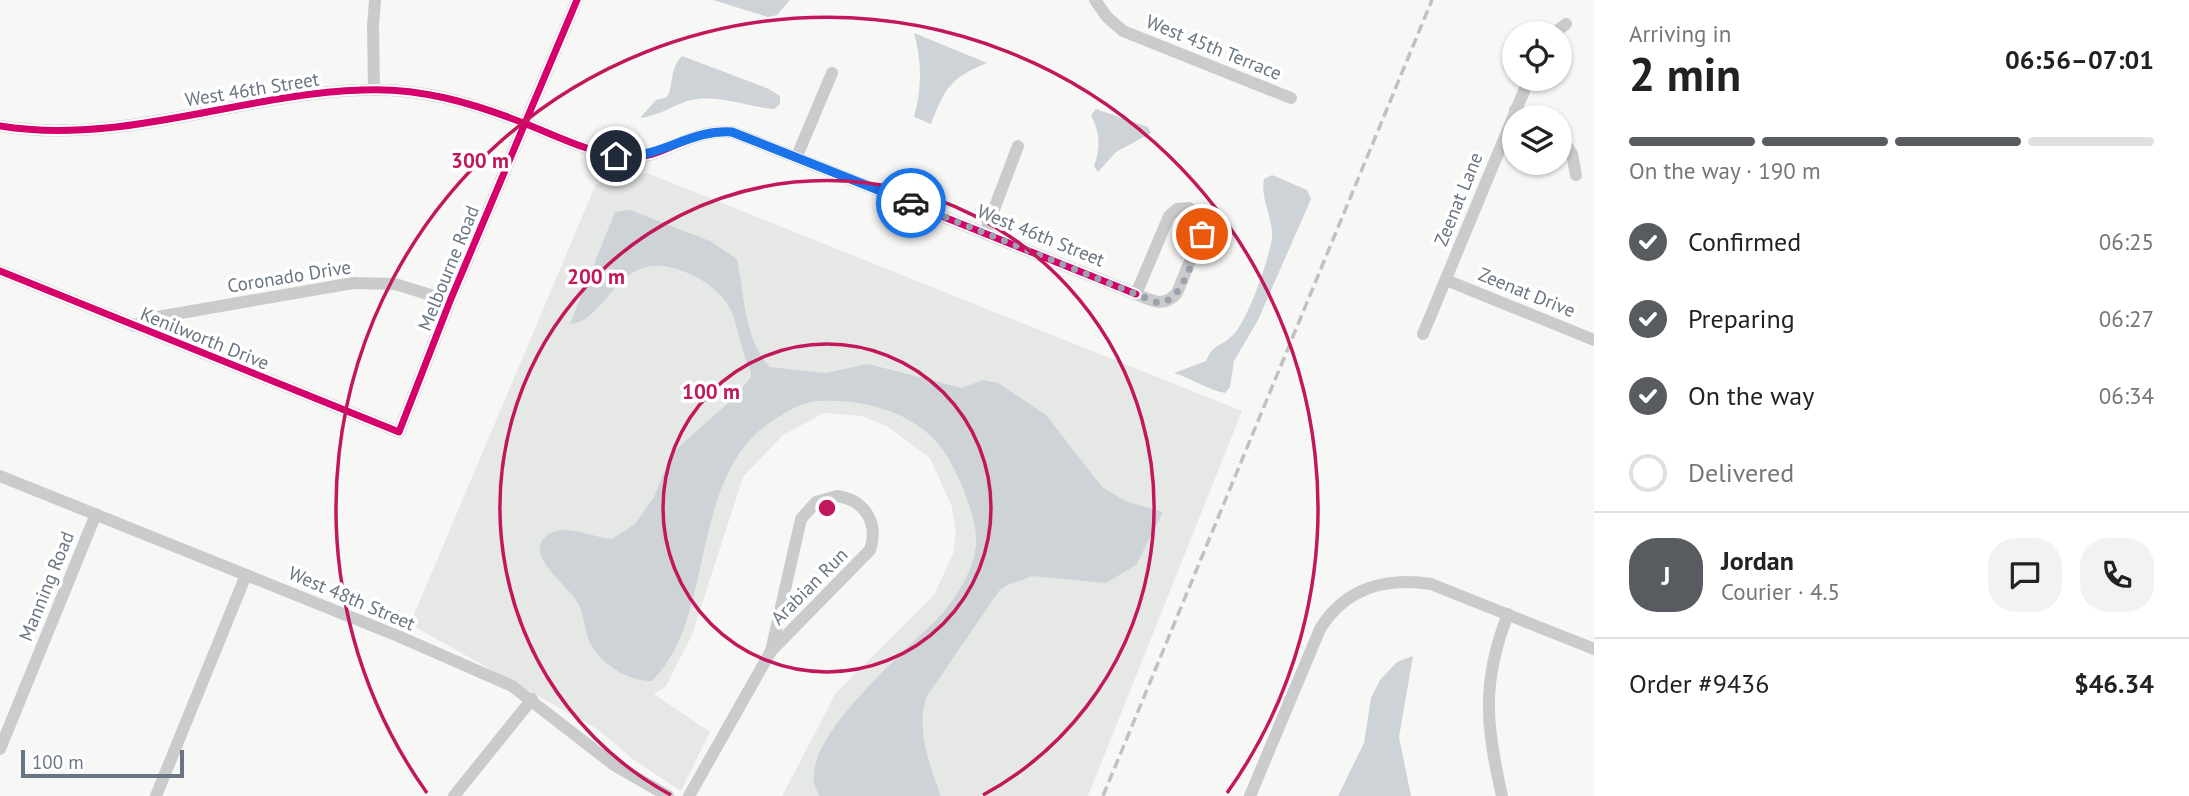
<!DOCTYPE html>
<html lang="en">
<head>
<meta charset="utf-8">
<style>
  :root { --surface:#fff; --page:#f2f2f2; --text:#222; --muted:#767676; --line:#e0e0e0; --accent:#585c60 }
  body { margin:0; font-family:"PT Sans",sans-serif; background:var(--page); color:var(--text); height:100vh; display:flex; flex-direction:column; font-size:26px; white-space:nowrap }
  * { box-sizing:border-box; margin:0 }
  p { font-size:23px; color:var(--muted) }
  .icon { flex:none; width:38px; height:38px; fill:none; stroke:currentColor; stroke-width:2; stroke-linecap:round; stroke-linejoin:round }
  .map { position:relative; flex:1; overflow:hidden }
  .sheet { display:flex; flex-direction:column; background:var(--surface); width:595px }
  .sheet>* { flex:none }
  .fabs { position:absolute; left:1502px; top:21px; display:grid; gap:14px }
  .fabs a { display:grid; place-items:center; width:70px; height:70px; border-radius:50%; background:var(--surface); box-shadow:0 2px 5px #0004; font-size:35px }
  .scale { position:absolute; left:21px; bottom:18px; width:163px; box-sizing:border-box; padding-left:7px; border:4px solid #6a7583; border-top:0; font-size:19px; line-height:24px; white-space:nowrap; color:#6a7583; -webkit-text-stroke:5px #fff; paint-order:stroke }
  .pin { position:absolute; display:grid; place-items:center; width:60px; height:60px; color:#fff; margin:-30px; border:4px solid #fff; border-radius:50%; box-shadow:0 2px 7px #0007 }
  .courier { position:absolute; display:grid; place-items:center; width:70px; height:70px; margin:-35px; border:5px solid #1a73e8; border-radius:50%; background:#fff; color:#222; box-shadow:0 2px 9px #0007 }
  .headline em { font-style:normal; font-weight:700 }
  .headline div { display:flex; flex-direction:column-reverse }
  .headline { display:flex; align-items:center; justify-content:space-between; height:119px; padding:0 35px }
  h1 { font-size:46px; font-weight:700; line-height:52px }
  .bar { display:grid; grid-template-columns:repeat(4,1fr); gap:10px 7px; align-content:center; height:84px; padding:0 35px }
  .bar i { height:9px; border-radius:5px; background:var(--line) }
  .bar .on { background:var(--accent) }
  .bar p { grid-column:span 4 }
  .line { display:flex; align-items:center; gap:18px; padding:0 35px; border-top:2px solid var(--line) }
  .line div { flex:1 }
  .round { display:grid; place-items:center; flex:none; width:74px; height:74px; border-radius:28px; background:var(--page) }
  ol { padding:0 35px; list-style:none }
  li { display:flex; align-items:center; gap:21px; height:77px }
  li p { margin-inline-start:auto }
  li .icon { padding:7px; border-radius:50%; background:var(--accent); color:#fff; stroke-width:4 }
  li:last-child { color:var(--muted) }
  li i { width:38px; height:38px; border:4px solid var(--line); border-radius:50% }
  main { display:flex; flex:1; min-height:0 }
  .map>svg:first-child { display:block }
</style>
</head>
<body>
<main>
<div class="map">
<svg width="1594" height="796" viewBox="0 0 1594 796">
  <rect width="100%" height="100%" fill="#f7f7f6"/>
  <polygon fill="#e5e8e4" points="647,173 1242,411 1088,796 782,796 836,693 934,595 953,554 956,533 952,507 930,458 888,427 862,416 824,413 783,435 743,477 692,635 666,686 654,694 710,732 681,791 634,760 597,729 410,624 596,184"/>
  <g fill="#cdd3d6">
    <polygon points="713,0 790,0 777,15 768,17"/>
    <path d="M 914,33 L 987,63 C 950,78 945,88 931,124 L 914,117 C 922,88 922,62 914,33 Z"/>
    <path d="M 682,56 L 769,89 L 780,96 L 780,104 L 774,109 C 749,107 723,96 697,99 C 676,102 661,116 640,118 L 656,100 L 667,97 C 675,83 668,71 682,56 Z"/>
    <path d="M 1096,109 L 1148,127 L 1151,133 L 1116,152 L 1098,172 L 1094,166 C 1101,147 1100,133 1091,115 Z"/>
    <path d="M 1272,175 L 1307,190 L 1311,199 L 1258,320 L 1234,361 L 1230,387 L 1225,393 C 1208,390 1191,378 1174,373 L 1206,361 C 1214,343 1219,348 1232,336 C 1247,323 1270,257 1272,237 C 1273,217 1260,199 1264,179 Z"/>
    <path d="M 630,210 L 710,241 L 737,259 C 745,295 743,338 770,367 L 825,373 L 868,364 L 962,388 L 983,380 L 998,383 L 1046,415 L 1102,487 L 1125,501 L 1163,512 L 1136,565 L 1106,583 L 1032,576 C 1020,582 1009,582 999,591 L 927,696 C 915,727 930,766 941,796 L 820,796 C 783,748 919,642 946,609 C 961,591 978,560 976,537 C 975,514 958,472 945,453 C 920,413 864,398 819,401 C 804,402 793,408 780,416 C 685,470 719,615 652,681 C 628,681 602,665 590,643 C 584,631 585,615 578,603 C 568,585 520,553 549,534 C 565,523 594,538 612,539 L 635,524 L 654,497 L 671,454 L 736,396 L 751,377 L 750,368 C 738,347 739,316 723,298 C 710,283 692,273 673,268 C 615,253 608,321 570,324 L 615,212 Z"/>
    <polygon points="1413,656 1399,737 1411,796 1338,796 1364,743 1371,698 1380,680 1397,662"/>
  </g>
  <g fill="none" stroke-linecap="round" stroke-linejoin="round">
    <g stroke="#cacbcc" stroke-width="12">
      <polyline points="1095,0 1107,17 1123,31 1291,98"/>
      <polyline points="1554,33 1566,24"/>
      <polyline points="374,90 373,26 375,0"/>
      <polyline points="1515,110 1531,117"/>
      <path d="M 0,126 C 122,146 240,94 362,90 C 419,87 473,103 526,124 C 557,136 592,154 626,157 C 666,160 686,129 732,132 L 1136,294"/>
      <polyline points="1559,135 1572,154 1576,175"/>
      <polyline points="797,156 832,73"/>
      <path d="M 1189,208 L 1201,217 L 1204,227 L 1177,293 C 1164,308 1152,301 1136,294 L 1169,216 L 1177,209 Z"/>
      <polyline points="985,233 1018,146"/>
      <polyline points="0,271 399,432 450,301 577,0"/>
      <polyline points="1446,280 1594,340"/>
      <polyline points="134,326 146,319 353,283 395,284 450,301"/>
      <polyline points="1423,334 1529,79"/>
      <polyline points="0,476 398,636 512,686 614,765 668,796"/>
      <path d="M 837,496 C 865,500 879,523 870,550 L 771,651 L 801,519 L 816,502 Z"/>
      <polyline points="0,749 96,514"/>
      <polyline points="156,796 246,575"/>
      <polyline points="454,796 532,699"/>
      <polyline points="689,796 771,651"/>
      <path d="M 1250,796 L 1320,629 C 1345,588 1386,577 1431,584 L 1594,649"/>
      <path d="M 1502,796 C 1486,725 1481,683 1508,614"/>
    </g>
    <polyline stroke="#c1c1c2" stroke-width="3.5" stroke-dasharray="10 5" stroke-linecap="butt" points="1103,796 1432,0"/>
    <defs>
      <g id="cycleway">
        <path d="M 0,126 C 122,146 240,94 362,90 C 419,87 473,103 526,124 C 557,136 592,154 626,157 C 666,160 686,129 732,132 L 1136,294"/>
        <polyline points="0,271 399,432 450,301 577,0"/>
      </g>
    </defs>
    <use href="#cycleway" stroke="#fff" stroke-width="11"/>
    <use href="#cycleway" stroke="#d6006c" stroke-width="7"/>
  </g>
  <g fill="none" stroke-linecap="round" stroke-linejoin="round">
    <path stroke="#9ba2ab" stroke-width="7" stroke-dasharray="0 12.6" d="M 911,203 L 1158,303 C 1184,302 1193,255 1202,234"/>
    <path stroke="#1a73e8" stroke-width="9" d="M 616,156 C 659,160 689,129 732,132 L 911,203"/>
  </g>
  <g fill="none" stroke="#c2185b" stroke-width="3.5">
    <circle cx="827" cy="508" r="164"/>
    <path d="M671 795A327 327 0 1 1 983 795"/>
    <path d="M427 793A491 491 0 1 1 1227 793"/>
  </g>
  <g text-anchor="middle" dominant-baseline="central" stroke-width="7" stroke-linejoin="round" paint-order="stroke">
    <g font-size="19" fill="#6a7583" stroke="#fff">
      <text transform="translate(1214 47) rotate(22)">West 45th Terrace</text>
      <text transform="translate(252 89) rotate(-9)">West 46th Street</text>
      <text transform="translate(1458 199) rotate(-68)">Zeenat Lane</text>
      <text transform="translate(1041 235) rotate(22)">West 46th Street</text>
      <text transform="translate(448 268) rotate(-68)">Melbourne Road</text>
      <text transform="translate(289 276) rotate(-9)">Coronado Drive</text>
      <text transform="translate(1527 292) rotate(22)">Zeenat Drive</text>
      <text transform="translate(205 338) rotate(22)">Kenilworth Drive</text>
      <text transform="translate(46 586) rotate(-68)">Manning Road</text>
      <text transform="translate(809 586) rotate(-45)">Arabian Run</text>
      <text transform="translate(352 598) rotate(23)">West 48th Street</text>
    </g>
  </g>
  <circle cx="827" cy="508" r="10" fill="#c2185b" stroke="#fff" stroke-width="3.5"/>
  <g font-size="21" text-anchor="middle" font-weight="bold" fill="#c2185b" stroke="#fff" stroke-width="7" stroke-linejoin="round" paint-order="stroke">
    <text x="480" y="168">300 m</text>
    <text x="596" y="284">200 m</text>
    <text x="711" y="399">100 m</text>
  </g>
</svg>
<div class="fabs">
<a><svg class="icon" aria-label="locate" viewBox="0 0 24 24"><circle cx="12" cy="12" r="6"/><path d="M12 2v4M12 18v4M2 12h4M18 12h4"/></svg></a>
<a><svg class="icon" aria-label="layers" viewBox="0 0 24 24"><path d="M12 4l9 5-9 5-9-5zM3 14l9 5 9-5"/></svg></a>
</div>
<div class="scale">100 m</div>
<div class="pin" style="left:1202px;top:234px;background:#ea580c"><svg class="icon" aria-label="bag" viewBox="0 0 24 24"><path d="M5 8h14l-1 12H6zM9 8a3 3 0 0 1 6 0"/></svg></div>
<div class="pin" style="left:616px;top:156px;background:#1f2937"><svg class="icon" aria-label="home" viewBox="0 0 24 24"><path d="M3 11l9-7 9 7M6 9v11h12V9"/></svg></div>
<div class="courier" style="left:911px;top:203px"><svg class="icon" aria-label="car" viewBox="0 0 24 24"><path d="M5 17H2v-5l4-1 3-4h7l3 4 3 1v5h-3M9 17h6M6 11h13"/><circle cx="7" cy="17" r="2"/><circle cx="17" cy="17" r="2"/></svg></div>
</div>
<section class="sheet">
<div class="headline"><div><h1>2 min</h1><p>Arriving in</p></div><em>06:56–07:01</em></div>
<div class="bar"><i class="on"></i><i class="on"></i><i class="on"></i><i></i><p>On the way · 190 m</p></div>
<ol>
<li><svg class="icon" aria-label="check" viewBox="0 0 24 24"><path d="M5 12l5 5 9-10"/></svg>Confirmed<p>06:25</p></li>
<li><svg class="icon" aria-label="check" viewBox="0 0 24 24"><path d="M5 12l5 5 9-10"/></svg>Preparing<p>06:27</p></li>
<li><svg class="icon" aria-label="check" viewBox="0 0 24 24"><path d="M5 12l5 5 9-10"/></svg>On the way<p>06:34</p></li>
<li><i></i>Delivered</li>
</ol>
<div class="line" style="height:126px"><b class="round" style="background:var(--accent);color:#fff">J</b><div><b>Jordan</b><p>Courier · 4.5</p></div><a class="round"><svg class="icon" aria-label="chat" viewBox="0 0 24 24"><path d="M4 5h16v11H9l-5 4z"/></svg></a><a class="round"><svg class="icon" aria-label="phone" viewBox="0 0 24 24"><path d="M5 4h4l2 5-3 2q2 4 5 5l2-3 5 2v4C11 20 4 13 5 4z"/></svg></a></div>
<div class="line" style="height:91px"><div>Order #9436</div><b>$46.34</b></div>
</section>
</main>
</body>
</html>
